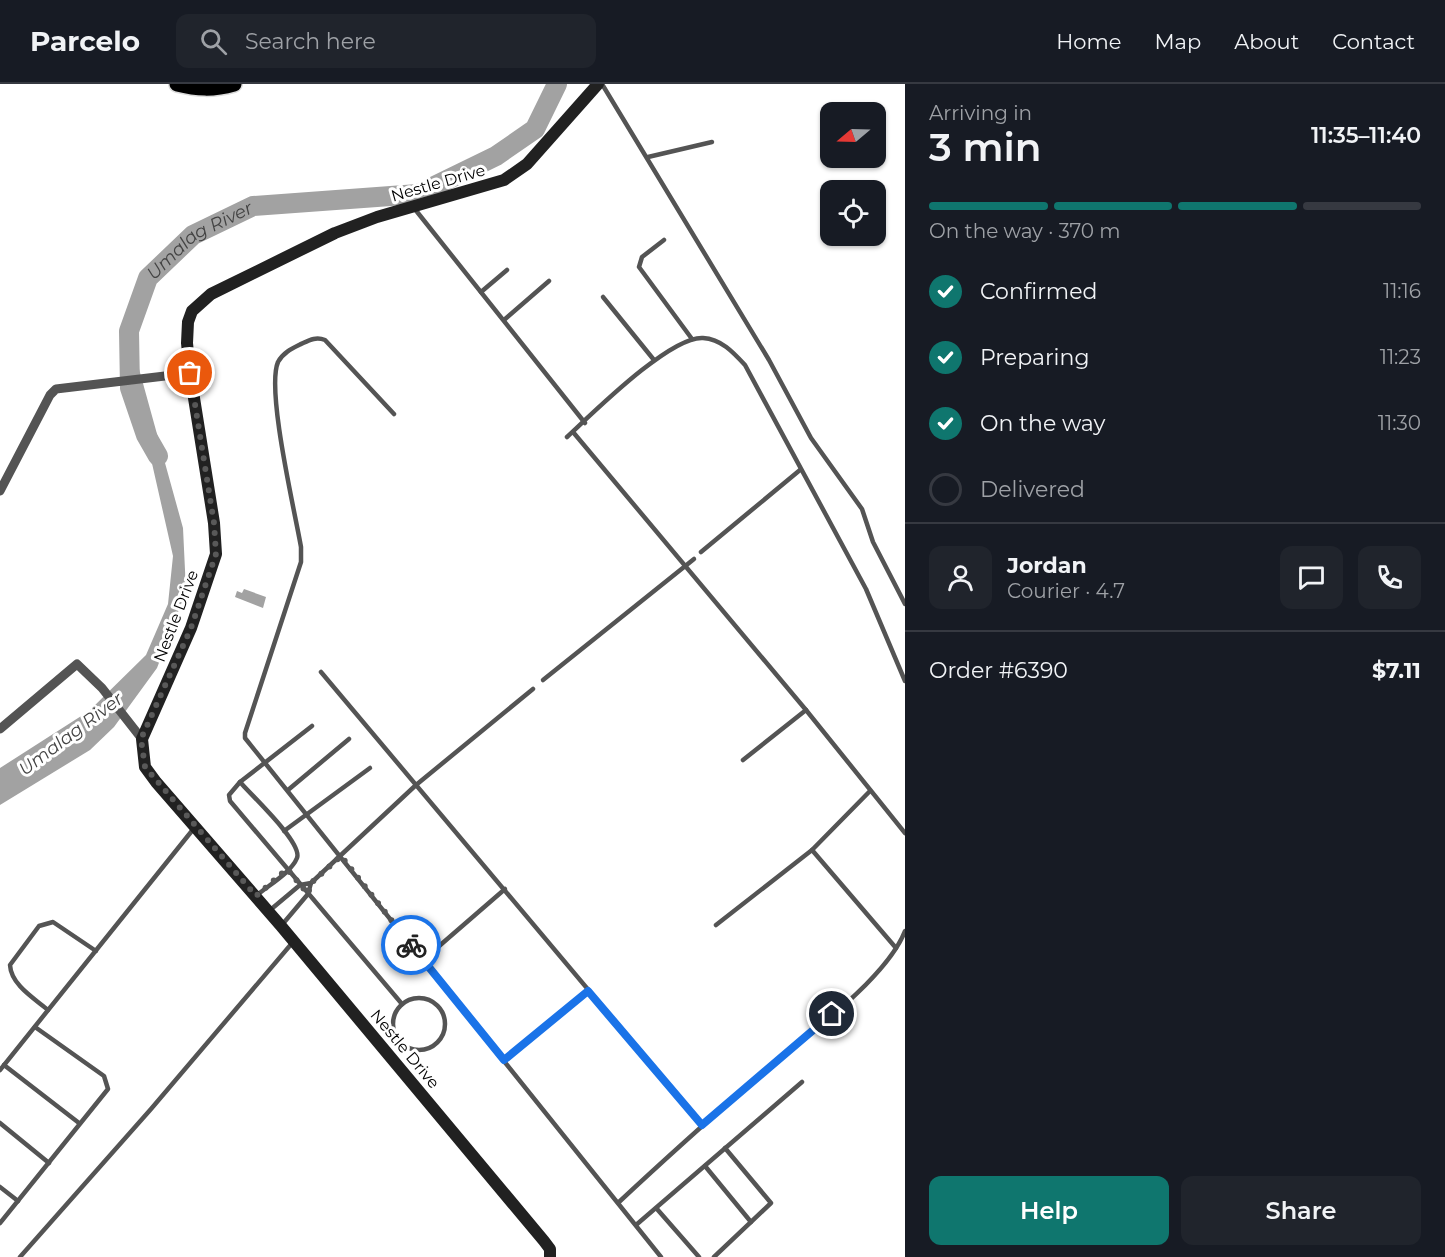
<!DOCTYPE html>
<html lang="en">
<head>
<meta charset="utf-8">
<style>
  :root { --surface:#171b24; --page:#20242c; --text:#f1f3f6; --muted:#9ea1a6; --line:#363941; --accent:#0f766e }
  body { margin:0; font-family:Montserrat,sans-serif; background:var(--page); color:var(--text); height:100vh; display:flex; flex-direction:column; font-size:22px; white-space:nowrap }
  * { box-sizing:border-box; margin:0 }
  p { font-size:20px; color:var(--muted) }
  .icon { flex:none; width:33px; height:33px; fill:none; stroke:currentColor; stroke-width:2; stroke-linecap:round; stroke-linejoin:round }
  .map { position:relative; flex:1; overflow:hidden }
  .sheet { display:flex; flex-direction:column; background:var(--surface); width:540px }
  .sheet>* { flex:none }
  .needle { width:39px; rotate:251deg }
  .controls { position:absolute; left:820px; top:18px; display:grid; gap:12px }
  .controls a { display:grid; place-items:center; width:66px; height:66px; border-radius:12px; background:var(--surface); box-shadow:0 2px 4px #0004; font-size:30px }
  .pin { position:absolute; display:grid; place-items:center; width:51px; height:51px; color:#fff; margin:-26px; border:3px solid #fff; border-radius:50%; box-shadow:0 2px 6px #0007 }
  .courier { position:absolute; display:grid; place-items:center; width:60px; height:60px; margin:-30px; border:4px solid #1a73e8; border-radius:50%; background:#fff; color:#222; box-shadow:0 2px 8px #0007 }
  .head em { font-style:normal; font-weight:600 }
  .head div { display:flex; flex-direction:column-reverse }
  .head { display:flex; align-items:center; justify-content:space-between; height:102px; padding:0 24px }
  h1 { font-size:39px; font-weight:600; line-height:45px }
  .bar { display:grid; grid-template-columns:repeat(4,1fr); gap:9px 6px; align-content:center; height:72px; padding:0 24px }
  .bar i { height:8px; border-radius:4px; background:var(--line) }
  .bar .current { background:var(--accent) }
  .bar p { grid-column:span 4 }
  .line { display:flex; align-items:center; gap:15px; padding:0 24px; border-top:2px solid var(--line) }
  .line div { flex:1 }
  .round { display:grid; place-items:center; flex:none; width:63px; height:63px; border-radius:12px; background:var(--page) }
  ol { padding:0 24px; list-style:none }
  li { display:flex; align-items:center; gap:18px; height:66px }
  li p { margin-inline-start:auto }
  li .icon { padding:6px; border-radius:50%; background:var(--accent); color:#fff; stroke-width:4 }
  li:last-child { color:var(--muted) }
  li i { width:33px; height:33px; border:3px solid var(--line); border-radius:50% }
  .cta { display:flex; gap:12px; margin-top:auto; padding:12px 24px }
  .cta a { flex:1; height:69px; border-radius:12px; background:var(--accent); color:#fff; font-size:24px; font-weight:600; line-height:69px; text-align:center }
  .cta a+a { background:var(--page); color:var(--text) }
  header { display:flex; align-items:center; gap:36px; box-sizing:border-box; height:84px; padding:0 30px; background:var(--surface); border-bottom:2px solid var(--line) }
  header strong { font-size:28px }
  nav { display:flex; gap:33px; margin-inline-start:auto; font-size:21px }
  .search { width:420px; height:54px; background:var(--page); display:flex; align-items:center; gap:15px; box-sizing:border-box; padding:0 21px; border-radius:12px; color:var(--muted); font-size:22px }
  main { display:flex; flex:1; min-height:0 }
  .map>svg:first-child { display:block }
</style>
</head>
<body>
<header>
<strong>Parcelo</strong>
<div class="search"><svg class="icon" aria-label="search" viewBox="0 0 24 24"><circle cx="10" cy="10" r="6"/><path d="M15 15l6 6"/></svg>Search here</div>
<nav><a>Home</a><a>Map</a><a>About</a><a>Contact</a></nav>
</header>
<main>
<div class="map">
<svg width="905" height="1173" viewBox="0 0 905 1173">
  <rect width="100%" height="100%" fill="#fff"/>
  <g fill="#a2a2a2">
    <polygon points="131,256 183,444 186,507 157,584 114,643 90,666 0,721 0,684 89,627 146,571 168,520 173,472 139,322"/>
    <polygon points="244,505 266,513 263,524 235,513 237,507 242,509"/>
  </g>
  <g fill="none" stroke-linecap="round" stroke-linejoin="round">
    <path stroke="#a2a2a2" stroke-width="20" id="s1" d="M 158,372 L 146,351 L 130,304 L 129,247 L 148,194 L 193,151 L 253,122 L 418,110 L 496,72 L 535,45 L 557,0"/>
    <defs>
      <path id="primary" d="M 177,0 C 197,5 213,6 234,0"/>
    </defs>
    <use href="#primary" stroke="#dbdbdb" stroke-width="18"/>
    <g stroke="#545454" stroke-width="4.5">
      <polyline points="602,0 769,276 811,354 862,425 873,458 905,520"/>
      <polyline points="648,73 712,58"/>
      <polyline points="414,124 585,339"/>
      <polyline points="664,156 642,173 639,183 692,255"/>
      <polyline points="481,208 507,186"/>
      <polyline points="603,213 654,276"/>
      <polyline points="504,236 549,197"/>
      <path d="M 394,330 L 325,256 C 315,252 308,257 299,261 C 291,265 283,269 278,278 C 266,306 295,428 301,463 L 301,478 L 245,649 L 245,654 L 661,1173"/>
      <polyline points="573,348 806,626 905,749"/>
      <path d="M 567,353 C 593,329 670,252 703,254 C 721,255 733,268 745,281 L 866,505 L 905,597"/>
      <polyline points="701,468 800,386"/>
      <polyline points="321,588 702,1041"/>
      <polyline points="543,596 694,475"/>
      <polyline points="312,642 240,698 229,711 230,717 402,920"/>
      <polyline points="743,676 806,626"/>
      <path d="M 240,698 C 251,711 303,759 297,774 C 291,789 267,802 256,812"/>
      <polyline points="288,706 349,655"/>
      <polyline points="284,747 370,684"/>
      <polyline points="812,766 896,864"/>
      <polyline points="311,799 416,701 533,605"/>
      <polyline points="269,827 300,801 311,799 308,810 281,842"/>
      <polyline points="716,841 812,766 870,707"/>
      <polyline points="423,876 505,805"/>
      <circle cx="419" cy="940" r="26"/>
      <path d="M 48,926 C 35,915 11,901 10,881 L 39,842 L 53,838 L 96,867"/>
      <polyline points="504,976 588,907"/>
      <polyline points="4,981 79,1039"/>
      <polyline points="0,986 195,743"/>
      <polyline points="0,1039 49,1079"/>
      <polyline points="705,1082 751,1138"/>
      <polyline points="0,1103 18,1117"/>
      <path d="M 619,1118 C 665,1075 712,1033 759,992 C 800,957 886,896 905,847"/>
      <polyline points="657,1125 699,1173"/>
      <polyline points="0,1139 108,1005 104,992 35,943"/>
      <polyline points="636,1141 802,998"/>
      <polyline points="20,1173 151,1025 293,858"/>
      <polyline points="714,1173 771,1119 725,1064"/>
    </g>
    <g stroke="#545454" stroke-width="9">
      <polyline points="0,407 50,311 56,305 190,289"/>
      <polyline points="0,645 77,580 102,604 142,655"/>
    </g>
    <polyline stroke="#212121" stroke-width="12" points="550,1173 550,1165 544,1157 281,842 156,698 145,683 142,655 191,544 216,470 214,439 190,289 187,259 188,238 192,227 211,210 335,149 377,133 504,96 527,80 598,0"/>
    <use href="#primary" stroke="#000" stroke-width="15"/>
  </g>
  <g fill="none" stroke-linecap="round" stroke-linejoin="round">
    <polyline stroke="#595959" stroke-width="6" stroke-dasharray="0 10.8" points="190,289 214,439 216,470 191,544 141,655 145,683 256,812 287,785 308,810 311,799 341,772 411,861"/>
    <polyline stroke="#1a73e8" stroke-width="8" points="411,861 504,976 588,907 702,1041 832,930"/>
  </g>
  <g text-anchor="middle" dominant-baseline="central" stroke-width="6" stroke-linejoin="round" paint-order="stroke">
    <g font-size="16" fill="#000" stroke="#fff">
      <text transform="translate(438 99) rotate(-16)">Nestle Drive</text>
      <text transform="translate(176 532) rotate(-69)">Nestle Drive</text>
      <text transform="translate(405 965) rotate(50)">Nestle Drive</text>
    </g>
    <g font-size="18" font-style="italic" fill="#434343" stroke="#fff">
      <text stroke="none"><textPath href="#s1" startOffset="252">Umalag River</textPath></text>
      <text transform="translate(71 650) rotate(-37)">Umalag River</text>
    </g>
  </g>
</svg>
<div class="controls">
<a><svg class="needle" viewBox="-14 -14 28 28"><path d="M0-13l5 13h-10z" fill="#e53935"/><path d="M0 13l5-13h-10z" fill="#9ea1a6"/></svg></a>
<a><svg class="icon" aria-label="locate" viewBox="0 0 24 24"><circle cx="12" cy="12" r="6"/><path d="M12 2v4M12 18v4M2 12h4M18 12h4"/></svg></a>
</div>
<div class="pin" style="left:190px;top:289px;background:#ea580c"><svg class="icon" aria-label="bag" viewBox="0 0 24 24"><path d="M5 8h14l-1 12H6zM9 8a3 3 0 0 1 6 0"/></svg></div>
<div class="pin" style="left:832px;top:930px;background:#1f2937"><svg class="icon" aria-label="home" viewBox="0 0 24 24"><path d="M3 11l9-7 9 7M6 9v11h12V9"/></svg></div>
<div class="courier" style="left:411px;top:861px"><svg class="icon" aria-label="bike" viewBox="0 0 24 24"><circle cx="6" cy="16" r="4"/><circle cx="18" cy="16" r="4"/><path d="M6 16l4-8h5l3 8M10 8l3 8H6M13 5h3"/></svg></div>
</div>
<section class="sheet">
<div class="head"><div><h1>3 min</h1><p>Arriving in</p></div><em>11:35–11:40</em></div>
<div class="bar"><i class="current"></i><i class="current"></i><i class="current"></i><i></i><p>On the way · 370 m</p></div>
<ol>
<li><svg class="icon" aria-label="check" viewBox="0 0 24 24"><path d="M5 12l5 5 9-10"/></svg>Confirmed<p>11:16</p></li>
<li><svg class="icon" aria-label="check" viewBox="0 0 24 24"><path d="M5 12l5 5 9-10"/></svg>Preparing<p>11:23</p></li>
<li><svg class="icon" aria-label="check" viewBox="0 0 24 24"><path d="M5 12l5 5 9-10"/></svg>On the way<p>11:30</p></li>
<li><i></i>Delivered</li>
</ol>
<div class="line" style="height:108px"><a class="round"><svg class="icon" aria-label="person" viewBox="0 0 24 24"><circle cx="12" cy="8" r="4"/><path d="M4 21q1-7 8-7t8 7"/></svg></a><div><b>Jordan</b><p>Courier · 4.7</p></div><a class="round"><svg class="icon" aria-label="chat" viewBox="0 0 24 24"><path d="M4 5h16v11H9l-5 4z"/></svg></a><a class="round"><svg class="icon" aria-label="phone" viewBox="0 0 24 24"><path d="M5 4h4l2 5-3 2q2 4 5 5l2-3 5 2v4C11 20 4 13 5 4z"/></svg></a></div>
<div class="line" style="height:78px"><div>Order #6390</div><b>$7.11</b></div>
<div class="cta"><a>Help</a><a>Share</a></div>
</section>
</main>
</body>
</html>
